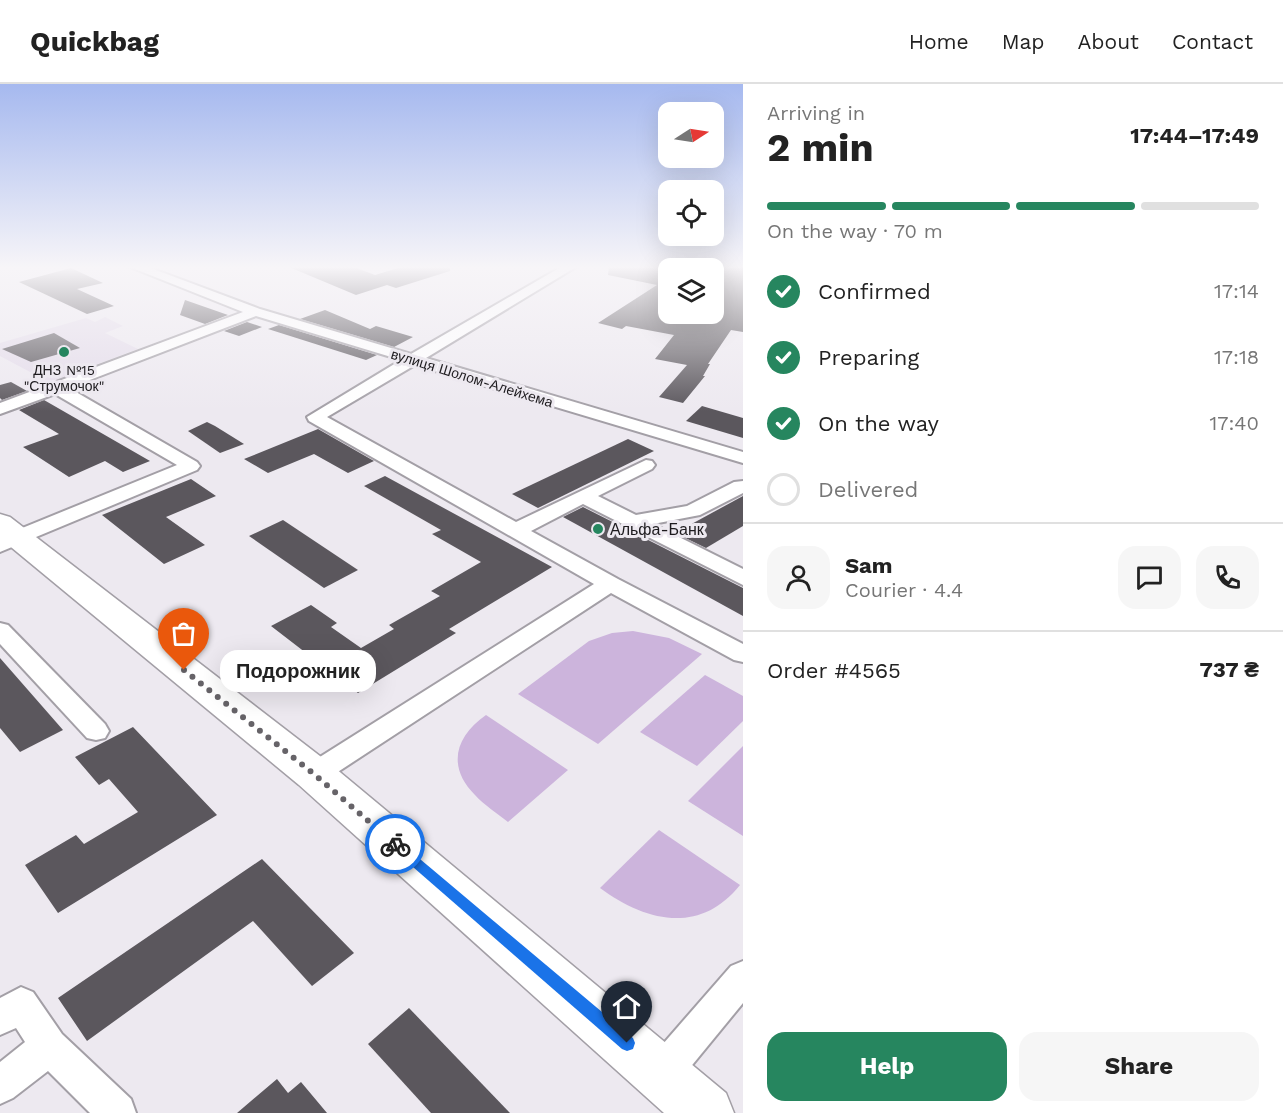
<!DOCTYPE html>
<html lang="en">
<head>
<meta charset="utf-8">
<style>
  :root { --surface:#fff; --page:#f6f6f6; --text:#222; --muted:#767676; --line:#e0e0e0; --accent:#26865f }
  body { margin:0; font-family:"Work Sans",sans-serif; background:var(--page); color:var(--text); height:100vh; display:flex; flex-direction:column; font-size:22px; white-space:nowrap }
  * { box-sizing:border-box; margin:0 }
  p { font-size:20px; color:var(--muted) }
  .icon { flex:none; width:33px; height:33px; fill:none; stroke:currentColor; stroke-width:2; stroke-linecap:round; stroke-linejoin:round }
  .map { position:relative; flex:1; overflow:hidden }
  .drawer { display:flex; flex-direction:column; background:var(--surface); width:540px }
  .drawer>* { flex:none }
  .needle { width:39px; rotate:78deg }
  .tools { position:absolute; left:658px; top:18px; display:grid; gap:12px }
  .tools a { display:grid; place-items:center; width:66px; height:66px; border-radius:12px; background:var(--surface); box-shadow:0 6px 24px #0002; font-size:30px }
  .pin { position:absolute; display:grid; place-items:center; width:51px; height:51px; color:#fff; margin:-62px -26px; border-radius:50% 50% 50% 0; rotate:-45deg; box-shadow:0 0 6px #0007 }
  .pin .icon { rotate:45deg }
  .courier { position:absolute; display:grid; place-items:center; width:60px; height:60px; margin:-30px; border:4px solid #1a73e8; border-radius:50%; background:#fff; color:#222; box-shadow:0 2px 8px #0007 }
  .bubble { position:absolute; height:42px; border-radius:18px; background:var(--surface); box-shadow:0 6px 24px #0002; font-size:20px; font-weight:700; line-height:42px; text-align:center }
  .summary em { font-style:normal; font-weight:700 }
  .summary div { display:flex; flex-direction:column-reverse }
  .summary { display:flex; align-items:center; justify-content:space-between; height:102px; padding:0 24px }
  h1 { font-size:39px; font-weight:700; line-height:45px }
  .bar { display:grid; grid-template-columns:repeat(4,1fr); gap:9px 6px; align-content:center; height:72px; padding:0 24px }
  .bar i { height:8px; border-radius:4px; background:var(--line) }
  .bar .selected { background:var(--accent) }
  .bar p { grid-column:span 4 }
  .line { display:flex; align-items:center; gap:15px; padding:0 24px; border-top:2px solid var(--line) }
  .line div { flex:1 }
  .round { display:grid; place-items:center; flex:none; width:63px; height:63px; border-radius:18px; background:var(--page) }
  ol { padding:0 24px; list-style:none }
  li { display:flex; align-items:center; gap:18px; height:66px }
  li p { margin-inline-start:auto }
  li .icon { padding:6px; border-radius:50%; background:var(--accent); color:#fff; stroke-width:4 }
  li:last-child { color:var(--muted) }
  li i { width:33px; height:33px; border:3px solid var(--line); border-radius:50% }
  .action { display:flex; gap:12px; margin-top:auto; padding:12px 24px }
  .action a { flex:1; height:69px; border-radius:18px; background:var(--accent); color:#fff; font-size:24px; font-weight:700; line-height:69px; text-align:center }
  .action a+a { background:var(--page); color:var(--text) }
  header { display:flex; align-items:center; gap:36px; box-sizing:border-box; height:84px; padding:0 30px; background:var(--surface); border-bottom:2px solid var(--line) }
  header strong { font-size:28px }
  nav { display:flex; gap:33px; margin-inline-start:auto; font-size:21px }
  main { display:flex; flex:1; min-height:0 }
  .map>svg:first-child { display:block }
</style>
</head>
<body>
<header>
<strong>Quickbag</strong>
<nav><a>Home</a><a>Map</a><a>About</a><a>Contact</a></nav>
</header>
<main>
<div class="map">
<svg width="743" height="1029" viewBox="0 0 743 1029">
  <rect width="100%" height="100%" fill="#ede9f0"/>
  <polygon fill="#e4dcea" points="105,233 123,242 105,249 138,265 49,298 0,272 0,259 86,234 95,238"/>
  <g fill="#ccb4dc">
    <polygon points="633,547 669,554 702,570 598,660 518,610 589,557 612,549"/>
    <polygon points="705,591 743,612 743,637 697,682 640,648"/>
    <path d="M 486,631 L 568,686 L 508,738 C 497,729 484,721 475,711 C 446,682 456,652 486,631 Z"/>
    <polygon points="743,662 743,752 688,717"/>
    <path d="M 659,746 L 740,801 C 700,851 646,838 600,804 Z"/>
  </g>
  <g fill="#5b575d">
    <polygon points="289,183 354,183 375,191 401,183 450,183 450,187 396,204 387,201 356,211"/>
    <polygon points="609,183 669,183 669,230 714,233 714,183 743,183 743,248 731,246 708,280 710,280 703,292 705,292 683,319 659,313 687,281 655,275 674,251 626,242 622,245 598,239 657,201 608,191"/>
    <polygon points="71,184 103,199 77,205 114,222 87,230 19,198"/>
    <polygon points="185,216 228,231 205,240 180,231"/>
    <polygon points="325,226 370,245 376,242 413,253 394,263 300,235"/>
    <polygon points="247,238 262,243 239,252 224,247"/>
    <polygon points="279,241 377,271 366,276 268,245"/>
    <polygon points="54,249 80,264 31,278 2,265"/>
    <polygon points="11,298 27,307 2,316 0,314 0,301"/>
    <polygon points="44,316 150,377 123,388 105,377 69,393 23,363 59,350 19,326"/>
    <polygon points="702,322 743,334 743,354 686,337"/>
    <polygon points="207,338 215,342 244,360 220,369 188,347"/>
    <polygon points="318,345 374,377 348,389 314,370 268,389 244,375"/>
    <polygon points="628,355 654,367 538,424 512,410"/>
    <polygon points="385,392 552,483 449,545 456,549 358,609 271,542 311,521 337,539 331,543 361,564 394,545 389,541 440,512 431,507 481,478 432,450 441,446 364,402"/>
    <polygon points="191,395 216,412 166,433 205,461 164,480 102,431"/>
    <polygon points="743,412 743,442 706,464 675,449"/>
    <polygon points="583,423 743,504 743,532 563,433"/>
    <polygon points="283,436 358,486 324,504 249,452"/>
    <polygon points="0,574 63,646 20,668 0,644"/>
    <polygon points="133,643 217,731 58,829 25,781 76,751 84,760 138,728 109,695 99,701 75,673"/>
    <polygon points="262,775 354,869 312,902 253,837 87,957 58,914"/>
    <polygon points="409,924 510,1029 431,1029 368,960"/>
    <polygon points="277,995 288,1009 301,998 327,1029 237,1029"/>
  </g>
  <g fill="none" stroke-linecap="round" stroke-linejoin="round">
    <defs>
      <g id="minor">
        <polygon points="130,183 148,183 260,225 411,270 561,183 576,183 426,274 743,368 743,379 415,281 327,333 516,438 646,376 652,377 655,381 652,385 598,412 636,431 687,422 734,398 743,397 743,409 700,431 653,440 743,485 743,501 583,420 531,447 618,495 743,560 743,578 734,576 611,509 324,697 314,700 304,697 300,690 304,683 594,500 309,337 307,333 401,276 256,232 69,304 197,378 200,382 197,386 0,468 0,454 10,449 177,381 55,310 0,330 0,319 243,228"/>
        <polygon points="0,539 8,541 105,640 109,647 105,654 96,656 87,654 0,560"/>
        <polygon points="743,877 743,919 675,1002 662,1008 649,1002 643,989 649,976 731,882"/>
        <polygon points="21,903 33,908 62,950 131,1015 136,1029 90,1029 48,987 13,1014 0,1020 0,978 25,958 16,944 0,951 0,914"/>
      </g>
      <polygon id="highway" points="0,430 10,433 329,679 726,1009 734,1029 664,1029 299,701 0,454"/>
    </defs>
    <use href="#minor" stroke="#a39fa6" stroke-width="4"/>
    <use href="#highway" stroke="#a39fa6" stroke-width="3"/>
    <use href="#minor" fill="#fff" fill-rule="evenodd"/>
    <use href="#highway" fill="#fff" fill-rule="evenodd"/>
  </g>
  <linearGradient id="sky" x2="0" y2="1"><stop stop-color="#a6b9ef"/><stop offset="0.56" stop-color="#f7f5f8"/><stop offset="1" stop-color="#f7f5f8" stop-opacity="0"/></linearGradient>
  <rect width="743" height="327" fill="url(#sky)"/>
  <polygon fill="#1a73e8" points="395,754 633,954 635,959 633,965 627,967 622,965 390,763 388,760"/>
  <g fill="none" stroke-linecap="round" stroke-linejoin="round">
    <polyline stroke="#666368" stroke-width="6" stroke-dasharray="0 10.8" points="184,586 314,690 395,760"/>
  </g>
  <g fill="#26865f" stroke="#ede9f0" stroke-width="2">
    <circle cx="64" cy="268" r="6"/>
    <circle cx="598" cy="445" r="6"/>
  </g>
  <g text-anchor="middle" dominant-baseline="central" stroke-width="6" stroke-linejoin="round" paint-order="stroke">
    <g font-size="14" fill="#1d1b1e" stroke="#ede9f0">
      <text x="64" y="286">ДНЗ №15<tspan x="64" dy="16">"Струмочок"</tspan></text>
    </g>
    <g font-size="14" fill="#1d1b1e" stroke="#ede9f0">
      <text transform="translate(472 294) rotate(17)">вулиця Шолом-Алейхема</text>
    </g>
    <g font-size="16" fill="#1d1b1e" stroke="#ede9f0" text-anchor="start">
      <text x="610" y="445">Альфа-Банк</text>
    </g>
  </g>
</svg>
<div class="tools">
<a><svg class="needle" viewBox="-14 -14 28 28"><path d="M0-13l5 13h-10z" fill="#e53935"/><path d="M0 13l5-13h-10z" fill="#767676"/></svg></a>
<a><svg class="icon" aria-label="locate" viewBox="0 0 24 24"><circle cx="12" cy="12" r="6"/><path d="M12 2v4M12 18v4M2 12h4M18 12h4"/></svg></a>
<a><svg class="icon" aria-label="layers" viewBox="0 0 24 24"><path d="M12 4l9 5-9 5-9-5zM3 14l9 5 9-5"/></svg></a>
</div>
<div class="pin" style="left:184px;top:586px;background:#ea580c"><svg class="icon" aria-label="bag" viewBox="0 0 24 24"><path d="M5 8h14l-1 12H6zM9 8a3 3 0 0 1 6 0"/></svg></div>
<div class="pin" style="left:627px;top:959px;background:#1f2937"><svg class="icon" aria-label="home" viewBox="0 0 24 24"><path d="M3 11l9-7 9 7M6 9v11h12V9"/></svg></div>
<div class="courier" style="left:395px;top:760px"><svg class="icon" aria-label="bike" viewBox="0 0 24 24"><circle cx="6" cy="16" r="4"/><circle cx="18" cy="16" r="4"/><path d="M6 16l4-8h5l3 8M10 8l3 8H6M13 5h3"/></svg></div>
<div class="bubble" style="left:220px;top:566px;width:156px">Подорожник</div>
</div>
<section class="drawer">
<div class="summary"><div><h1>2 min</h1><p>Arriving in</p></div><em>17:44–17:49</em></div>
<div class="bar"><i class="selected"></i><i class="selected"></i><i class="selected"></i><i></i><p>On the way · 70 m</p></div>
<ol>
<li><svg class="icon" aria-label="check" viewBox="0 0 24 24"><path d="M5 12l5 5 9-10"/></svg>Confirmed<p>17:14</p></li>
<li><svg class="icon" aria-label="check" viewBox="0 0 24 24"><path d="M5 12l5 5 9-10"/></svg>Preparing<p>17:18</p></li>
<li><svg class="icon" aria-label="check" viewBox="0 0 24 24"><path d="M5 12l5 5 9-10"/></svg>On the way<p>17:40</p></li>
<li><i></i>Delivered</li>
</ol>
<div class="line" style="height:108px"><a class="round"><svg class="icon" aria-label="person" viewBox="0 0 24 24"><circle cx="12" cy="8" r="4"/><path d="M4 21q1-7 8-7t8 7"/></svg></a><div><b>Sam</b><p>Courier · 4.4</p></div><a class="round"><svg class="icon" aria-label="chat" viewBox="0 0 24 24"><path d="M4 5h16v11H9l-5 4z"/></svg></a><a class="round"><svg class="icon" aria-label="phone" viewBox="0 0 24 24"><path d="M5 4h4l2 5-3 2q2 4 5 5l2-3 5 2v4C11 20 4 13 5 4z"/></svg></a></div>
<div class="line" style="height:78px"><div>Order #4565</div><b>737 ₴</b></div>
<div class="action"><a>Help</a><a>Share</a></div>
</section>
</main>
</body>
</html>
